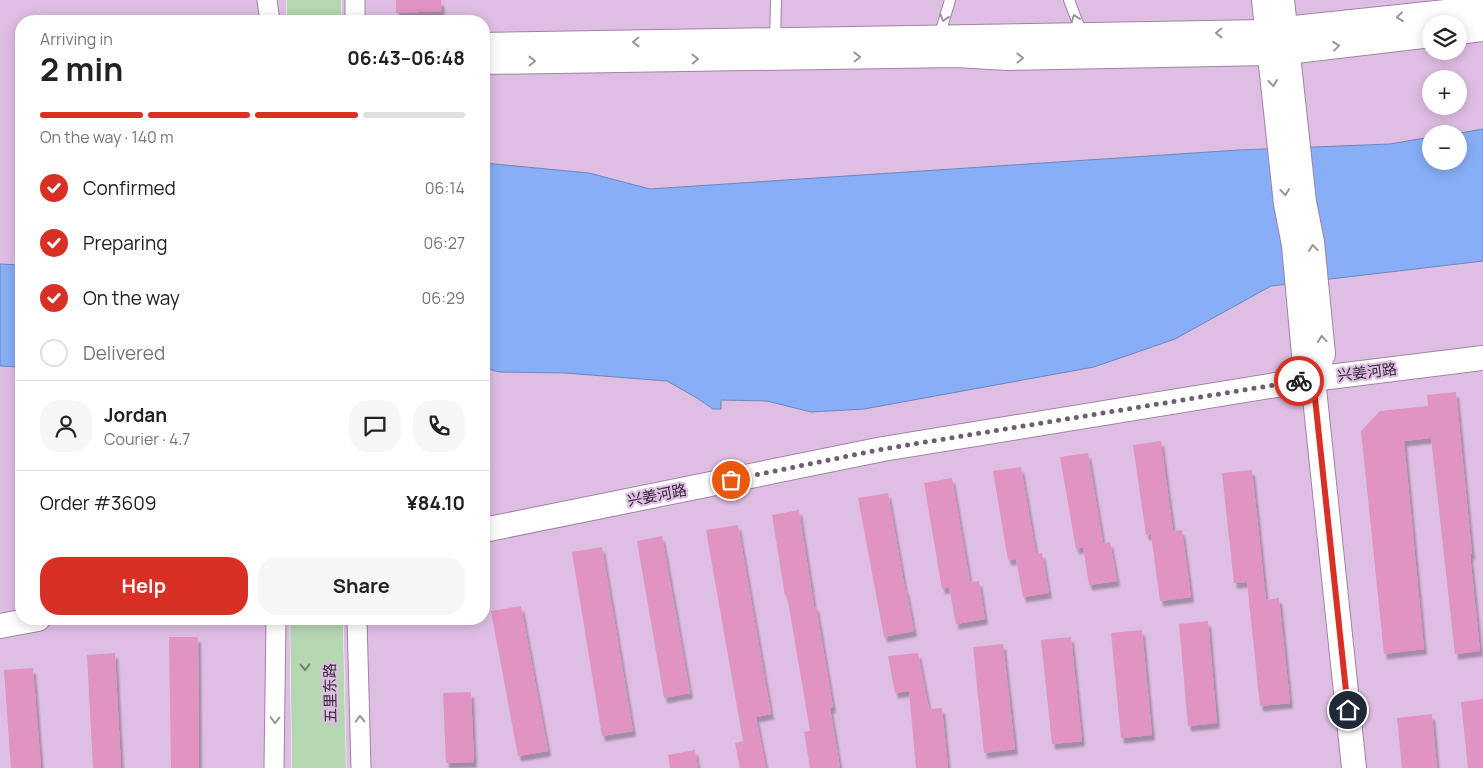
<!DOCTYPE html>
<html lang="en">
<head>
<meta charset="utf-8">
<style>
  :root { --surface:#fff; --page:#f6f6f6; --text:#222; --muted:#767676; --line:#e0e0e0; --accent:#d93025 }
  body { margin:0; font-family:Manrope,"Noto Sans SC",sans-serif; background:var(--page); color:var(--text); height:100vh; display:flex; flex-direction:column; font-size:19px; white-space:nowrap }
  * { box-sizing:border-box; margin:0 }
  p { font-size:16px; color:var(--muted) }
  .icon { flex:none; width:28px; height:28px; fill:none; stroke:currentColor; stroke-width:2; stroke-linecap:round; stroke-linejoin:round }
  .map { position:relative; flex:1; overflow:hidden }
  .panel { position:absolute; left:15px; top:15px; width:475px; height:610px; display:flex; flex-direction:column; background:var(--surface); border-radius:20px; box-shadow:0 2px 12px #0003 }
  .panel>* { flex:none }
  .controls { position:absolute; left:1422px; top:15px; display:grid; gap:10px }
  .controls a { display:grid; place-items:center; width:45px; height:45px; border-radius:50%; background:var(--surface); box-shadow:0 2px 12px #0003; font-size:25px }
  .pin { position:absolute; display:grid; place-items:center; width:42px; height:42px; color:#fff; margin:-21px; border:2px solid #fff; border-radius:50%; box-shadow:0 1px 5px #0007 }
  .courier { position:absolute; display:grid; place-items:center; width:50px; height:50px; margin:-25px; border:4px solid #d93025; border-radius:50%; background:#fff; color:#222; box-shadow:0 1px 6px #0007 }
  .head em { font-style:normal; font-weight:700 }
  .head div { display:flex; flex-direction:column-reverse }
  .head { display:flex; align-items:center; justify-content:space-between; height:85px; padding:0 25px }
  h1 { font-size:32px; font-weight:700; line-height:38px }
  .bar { display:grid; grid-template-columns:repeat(4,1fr); gap:8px 5px; align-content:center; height:60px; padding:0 25px }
  .bar i { height:6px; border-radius:4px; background:var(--line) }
  .bar .on { background:var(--accent) }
  .bar p { grid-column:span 4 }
  .line { display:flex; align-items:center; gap:12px; padding:0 25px; border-top:1px solid var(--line) }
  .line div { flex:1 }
  .round { display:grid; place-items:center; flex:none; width:52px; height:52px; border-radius:20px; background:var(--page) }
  ol { padding:0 25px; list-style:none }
  li { display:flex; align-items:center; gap:15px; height:55px }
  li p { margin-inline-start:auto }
  li .icon { padding:5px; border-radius:50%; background:var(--accent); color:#fff; stroke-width:4 }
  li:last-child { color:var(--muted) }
  li i { width:28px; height:28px; border:2px solid var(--line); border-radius:50% }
  .action { display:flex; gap:10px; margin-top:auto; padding:10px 25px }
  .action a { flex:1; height:58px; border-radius:20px; background:var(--accent); color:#fff; font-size:20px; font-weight:700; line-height:58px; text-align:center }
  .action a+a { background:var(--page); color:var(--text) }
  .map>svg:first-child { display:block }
</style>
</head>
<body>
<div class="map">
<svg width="1483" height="768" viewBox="0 0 1483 768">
  <defs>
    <filter id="shadow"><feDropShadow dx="3" dy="5.5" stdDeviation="1" flood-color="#0004"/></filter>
  </defs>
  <rect width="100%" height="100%" fill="#dfbee3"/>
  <g fill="#87aef6" stroke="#6e86bd">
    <polygon points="1483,129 1483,261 1271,286 1175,339 1094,367 864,409 811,412 767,401 721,400 721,409 713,409 697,398 667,381 565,373 500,372 484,368 484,163 589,173 650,189 1239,150 1390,144 1431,137 1431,161 1459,161 1459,134 1455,134"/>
    <polygon points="0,264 21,265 21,367 0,366"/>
  </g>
  <g fill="#e193c3" filter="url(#shadow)">
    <polygon points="396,0 441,0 442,11 396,13"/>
    <polygon points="1456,392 1472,554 1470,554 1480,651 1455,654 1431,438 1404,441 1424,649 1384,654 1361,431 1380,411 1428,406 1427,395"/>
    <polygon points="1161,441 1173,531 1182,530 1191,597 1160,601 1151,534 1146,535 1133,445"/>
    <polygon points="1088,453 1103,543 1110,542 1117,581 1089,585 1083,547 1076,549 1060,457"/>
    <polygon points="1021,467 1036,554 1042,553 1049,593 1023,597 1016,559 1008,560 993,471"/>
    <polygon points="1252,470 1266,600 1279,598 1290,703 1260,706 1247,582 1234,583 1222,473"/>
    <polygon points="952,478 970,582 979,581 985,619 956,624 949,587 942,589 924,483"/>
    <polygon points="888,493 905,589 906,589 914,631 884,637 858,498"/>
    <polygon points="799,510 814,606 816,606 833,707 830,708 840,768 810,768 804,732 810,731 787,595 785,596 772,515"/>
    <polygon points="738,525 771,714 756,717 766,768 740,768 735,743 743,741 706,530"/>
    <polygon points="662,536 690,693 664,698 637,541"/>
    <polygon points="602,547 633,731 602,736 572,552"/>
    <polygon points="521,606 548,751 518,756 491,611"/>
    <polygon points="1208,621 1217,723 1188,726 1179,624"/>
    <polygon points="1142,630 1152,735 1121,738 1111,633"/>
    <polygon points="169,637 198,637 199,768 171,768"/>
    <polygon points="1071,637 1082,741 1052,744 1041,640"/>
    <polygon points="1003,644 1015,749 984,753 973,647"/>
    <polygon points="115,653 121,768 93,768 87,655"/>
    <polygon points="918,653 929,709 942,708 948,768 916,768 909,691 895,693 888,656"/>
    <polygon points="33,668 41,768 11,768 4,670"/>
    <polygon points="471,692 474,762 446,763 443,693"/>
    <polygon points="1483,699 1483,768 1468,768 1461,702"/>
    <polygon points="1432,714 1437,768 1402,768 1397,718"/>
    <polygon points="695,750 698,768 670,768 668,755"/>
  </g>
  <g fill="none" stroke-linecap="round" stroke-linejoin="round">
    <defs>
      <g id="service">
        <polyline points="1069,0 1082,34"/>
        <polyline points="939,37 950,0"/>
        <polyline points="775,42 776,0"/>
      </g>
      <g id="minor">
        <polyline points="267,0 270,21"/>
        <polyline points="355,21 355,0"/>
        <polyline points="357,619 361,768"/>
        <polyline points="274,768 276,619"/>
      </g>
      <g id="tertiary">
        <polyline points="1264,0 1286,204 1294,245 1304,355 1313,379 1354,768"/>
        <polyline points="1282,0 1304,202 1312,242 1323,354 1313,379"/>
        <polyline points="1285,29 1483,8"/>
        <polyline points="1459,32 1483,29"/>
        <polyline points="484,45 1268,32"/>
        <polyline points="1287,52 1431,35"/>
        <polyline points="484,62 956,55 1008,58 1270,53"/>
        <polyline points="484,530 883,449 1313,379 1483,358"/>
        <polyline points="0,626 38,619"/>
      </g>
      <g id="primary">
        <polyline points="301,0 301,21"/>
        <polyline points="327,0 327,21"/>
        <polyline points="304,619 306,768"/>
        <polyline points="329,619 332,768"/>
      </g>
    </defs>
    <use href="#service" stroke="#a283a6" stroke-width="12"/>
    <use href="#minor" stroke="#a283a6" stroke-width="21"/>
    <use href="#tertiary" stroke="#a283a6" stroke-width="26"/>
    <use href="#primary" stroke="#fff" stroke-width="29"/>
    <use href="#service" stroke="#fff" stroke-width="10"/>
    <use href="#minor" stroke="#fff" stroke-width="19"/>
    <use href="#tertiary" stroke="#fff" stroke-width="24"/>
    <use href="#primary" stroke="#b5d7b2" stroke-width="28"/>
  </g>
  <defs><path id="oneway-chevron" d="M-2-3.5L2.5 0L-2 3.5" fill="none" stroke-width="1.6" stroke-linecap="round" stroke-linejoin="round" transform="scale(1.25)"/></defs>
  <g stroke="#9a949b">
    <use href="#oneway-chevron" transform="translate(1400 17) rotate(174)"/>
    <use href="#oneway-chevron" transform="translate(944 18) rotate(107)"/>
    <use href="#oneway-chevron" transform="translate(1075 18) rotate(-110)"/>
    <use href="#oneway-chevron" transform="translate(1219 33) rotate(179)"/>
    <use href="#oneway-chevron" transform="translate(636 42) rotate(179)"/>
    <use href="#oneway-chevron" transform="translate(1336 46) rotate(-7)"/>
    <use href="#oneway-chevron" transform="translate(857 57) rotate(-1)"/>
    <use href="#oneway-chevron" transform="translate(1020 58) rotate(-1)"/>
    <use href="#oneway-chevron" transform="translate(695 59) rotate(-1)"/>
    <use href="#oneway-chevron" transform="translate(532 61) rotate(-1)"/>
    <use href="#oneway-chevron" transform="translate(1273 83) rotate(84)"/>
    <use href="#oneway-chevron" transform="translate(1285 192) rotate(84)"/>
    <use href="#oneway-chevron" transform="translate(1313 248) rotate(-97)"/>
    <use href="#oneway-chevron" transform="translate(1322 339) rotate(-95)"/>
    <use href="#oneway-chevron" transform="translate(360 719) rotate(-91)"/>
    <use href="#oneway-chevron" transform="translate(275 720) rotate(91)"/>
  </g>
  <use stroke="#758074" href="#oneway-chevron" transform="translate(305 667) rotate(89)"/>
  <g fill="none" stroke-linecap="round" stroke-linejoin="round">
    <polyline stroke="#705d73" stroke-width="5" stroke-dasharray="0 9" points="731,480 883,449 1299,381"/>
    <polyline stroke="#d93025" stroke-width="6" points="1299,381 1313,379 1348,710"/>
  </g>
  <g text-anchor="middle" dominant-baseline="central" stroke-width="4.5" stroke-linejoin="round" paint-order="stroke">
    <g font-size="15" fill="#352937" stroke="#dfbee3">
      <text transform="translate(1367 372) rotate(-7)">兴姜河路</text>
      <text transform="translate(657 495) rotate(-11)">兴姜河路</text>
      <text transform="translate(330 693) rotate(-91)">五里东路</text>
    </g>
  </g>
</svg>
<div class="controls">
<a><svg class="icon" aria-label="layers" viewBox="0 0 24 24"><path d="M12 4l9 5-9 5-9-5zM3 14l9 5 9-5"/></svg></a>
<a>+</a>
<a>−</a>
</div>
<div class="pin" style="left:731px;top:480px;background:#ea580c"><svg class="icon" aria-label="bag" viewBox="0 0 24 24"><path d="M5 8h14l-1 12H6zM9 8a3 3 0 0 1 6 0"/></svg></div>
<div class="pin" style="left:1348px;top:710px;background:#1f2937"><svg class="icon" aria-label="home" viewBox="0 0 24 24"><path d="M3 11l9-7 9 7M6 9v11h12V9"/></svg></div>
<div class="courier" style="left:1299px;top:381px"><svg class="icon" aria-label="bike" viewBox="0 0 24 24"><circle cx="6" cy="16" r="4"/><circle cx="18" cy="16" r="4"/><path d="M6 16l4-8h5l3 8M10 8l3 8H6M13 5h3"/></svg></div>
<section class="panel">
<div class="head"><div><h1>2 min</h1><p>Arriving in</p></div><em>06:43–06:48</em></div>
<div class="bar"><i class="on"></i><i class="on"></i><i class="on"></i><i></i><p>On the way · 140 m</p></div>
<ol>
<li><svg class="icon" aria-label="check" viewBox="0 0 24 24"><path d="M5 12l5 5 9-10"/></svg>Confirmed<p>06:14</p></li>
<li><svg class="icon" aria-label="check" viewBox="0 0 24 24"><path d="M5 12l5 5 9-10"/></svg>Preparing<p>06:27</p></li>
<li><svg class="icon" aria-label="check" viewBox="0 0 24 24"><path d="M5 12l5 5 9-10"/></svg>On the way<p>06:29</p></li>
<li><i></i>Delivered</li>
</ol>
<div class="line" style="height:90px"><a class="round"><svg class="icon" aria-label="person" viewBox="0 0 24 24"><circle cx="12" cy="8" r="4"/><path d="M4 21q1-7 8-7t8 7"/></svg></a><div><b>Jordan</b><p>Courier · 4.7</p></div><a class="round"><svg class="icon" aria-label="chat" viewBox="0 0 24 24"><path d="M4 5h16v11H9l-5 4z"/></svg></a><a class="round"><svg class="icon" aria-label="phone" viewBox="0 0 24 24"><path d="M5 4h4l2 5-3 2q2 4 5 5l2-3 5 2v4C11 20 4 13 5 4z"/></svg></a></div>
<div class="line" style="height:65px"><div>Order #3609</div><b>¥84.10</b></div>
<div class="action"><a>Help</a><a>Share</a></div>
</section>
</div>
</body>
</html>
